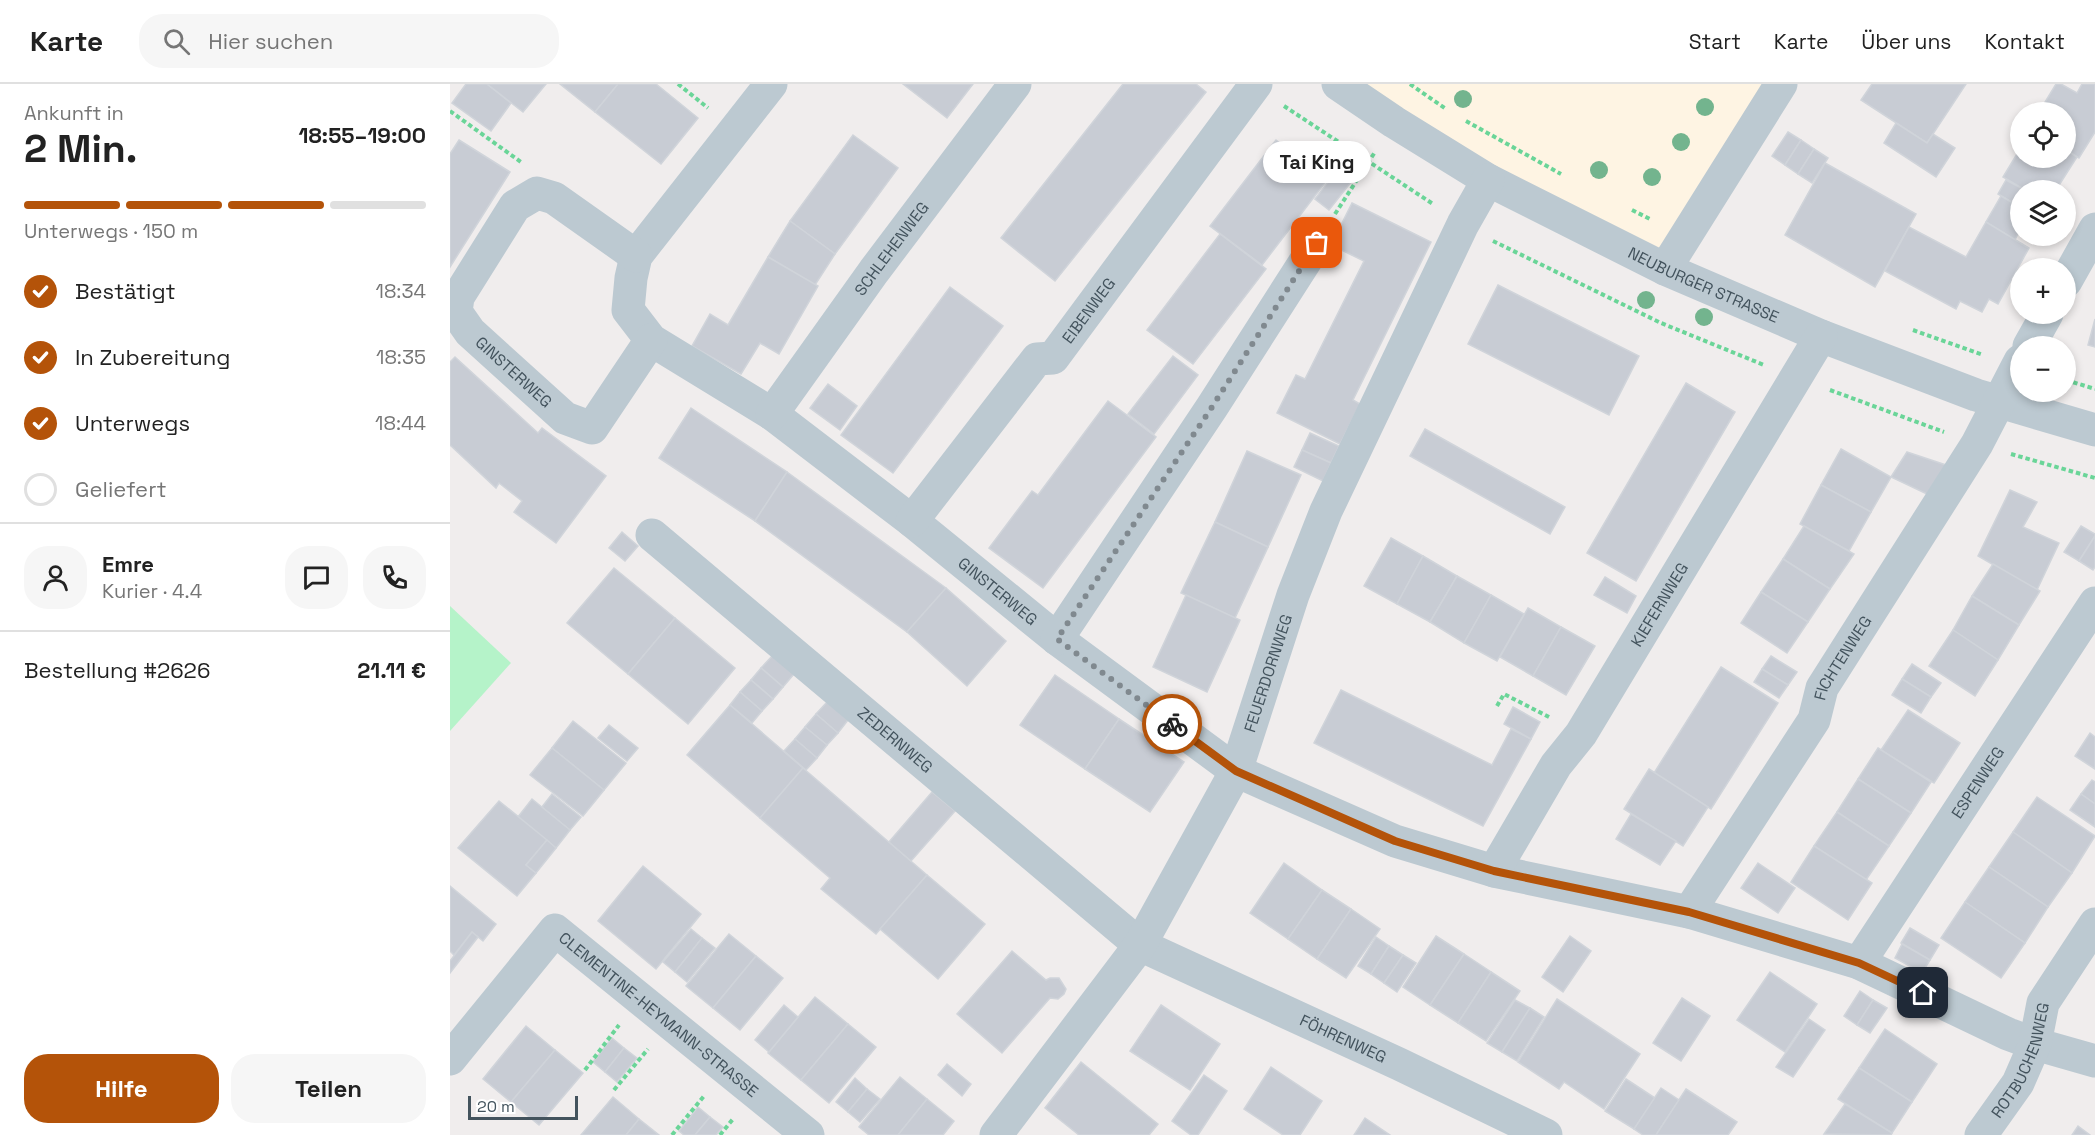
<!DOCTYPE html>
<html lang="de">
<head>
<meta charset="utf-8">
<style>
  :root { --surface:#fff; --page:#f6f6f6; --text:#222; --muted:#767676; --line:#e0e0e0; --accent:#b45309 }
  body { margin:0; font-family:"Space Grotesk",sans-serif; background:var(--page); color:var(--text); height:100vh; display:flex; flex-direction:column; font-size:22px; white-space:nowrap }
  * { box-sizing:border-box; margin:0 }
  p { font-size:20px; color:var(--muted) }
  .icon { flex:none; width:33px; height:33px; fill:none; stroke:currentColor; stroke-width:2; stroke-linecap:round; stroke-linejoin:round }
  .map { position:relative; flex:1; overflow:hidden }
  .drawer { display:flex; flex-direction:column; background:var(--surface); width:450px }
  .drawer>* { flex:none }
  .tools { position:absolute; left:1560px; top:18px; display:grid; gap:12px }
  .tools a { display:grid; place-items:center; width:66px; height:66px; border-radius:50%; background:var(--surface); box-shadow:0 3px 9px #0003; font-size:30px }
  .scale { position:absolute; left:18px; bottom:15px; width:110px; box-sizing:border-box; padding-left:6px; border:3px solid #43535d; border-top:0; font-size:16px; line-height:21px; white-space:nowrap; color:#43535d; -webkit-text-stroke:4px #fff; paint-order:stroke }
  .pin { position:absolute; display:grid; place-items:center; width:51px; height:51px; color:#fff; margin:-26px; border-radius:12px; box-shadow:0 3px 9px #0006 }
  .courier { position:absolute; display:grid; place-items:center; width:60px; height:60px; margin:-30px; border:4px solid #b45309; border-radius:50%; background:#fff; color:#222; box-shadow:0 2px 8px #0007 }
  .bubble { position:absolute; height:42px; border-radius:21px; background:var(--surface); box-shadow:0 3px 9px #0003; font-size:20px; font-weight:700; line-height:42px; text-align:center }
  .head em { font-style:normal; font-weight:700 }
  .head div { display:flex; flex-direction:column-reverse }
  .head { display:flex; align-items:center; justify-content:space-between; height:102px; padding:0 24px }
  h1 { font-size:39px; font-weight:700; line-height:45px }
  .bar { display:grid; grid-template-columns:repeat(4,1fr); gap:9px 6px; align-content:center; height:72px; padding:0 24px }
  .bar i { height:8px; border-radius:4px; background:var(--line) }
  .bar .on { background:var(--accent) }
  .bar p { grid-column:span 4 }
  .line { display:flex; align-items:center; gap:15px; padding:0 24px; border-top:2px solid var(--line) }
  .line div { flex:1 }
  .round { display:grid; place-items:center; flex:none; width:63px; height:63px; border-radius:24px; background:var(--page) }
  ol { padding:0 24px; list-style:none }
  li { display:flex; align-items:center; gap:18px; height:66px }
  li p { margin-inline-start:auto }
  li .icon { padding:6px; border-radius:50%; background:var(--accent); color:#fff; stroke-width:4 }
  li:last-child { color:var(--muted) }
  li i { width:33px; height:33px; border:3px solid var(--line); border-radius:50% }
  .action { display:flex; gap:12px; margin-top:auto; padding:12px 24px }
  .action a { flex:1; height:69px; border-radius:24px; background:var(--accent); color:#fff; font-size:24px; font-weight:700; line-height:69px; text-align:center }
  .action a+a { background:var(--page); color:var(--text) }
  header { display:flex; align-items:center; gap:36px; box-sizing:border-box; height:84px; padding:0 30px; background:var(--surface); border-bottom:2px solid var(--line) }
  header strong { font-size:28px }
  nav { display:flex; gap:33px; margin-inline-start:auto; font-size:21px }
  .search { width:420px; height:54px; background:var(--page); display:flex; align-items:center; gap:15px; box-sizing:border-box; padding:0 21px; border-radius:24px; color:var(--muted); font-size:22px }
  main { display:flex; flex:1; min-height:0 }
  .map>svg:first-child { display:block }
</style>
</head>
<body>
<header>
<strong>Karte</strong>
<div class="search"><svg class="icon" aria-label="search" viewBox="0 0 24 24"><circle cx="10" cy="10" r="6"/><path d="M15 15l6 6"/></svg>Hier suchen</div>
<nav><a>Start</a><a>Karte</a><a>Über uns</a><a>Kontakt</a></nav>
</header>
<main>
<section class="drawer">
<div class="head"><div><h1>2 Min.</h1><p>Ankunft in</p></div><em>18:55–19:00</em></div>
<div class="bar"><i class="on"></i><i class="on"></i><i class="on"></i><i></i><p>Unterwegs · 150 m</p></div>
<ol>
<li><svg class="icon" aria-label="check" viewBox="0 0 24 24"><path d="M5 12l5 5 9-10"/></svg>Bestätigt<p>18:34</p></li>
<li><svg class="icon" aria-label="check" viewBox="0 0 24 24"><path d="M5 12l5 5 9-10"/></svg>In Zubereitung<p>18:35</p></li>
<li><svg class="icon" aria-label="check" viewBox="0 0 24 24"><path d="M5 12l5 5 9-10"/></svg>Unterwegs<p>18:44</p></li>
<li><i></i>Geliefert</li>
</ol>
<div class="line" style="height:108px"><a class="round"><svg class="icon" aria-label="person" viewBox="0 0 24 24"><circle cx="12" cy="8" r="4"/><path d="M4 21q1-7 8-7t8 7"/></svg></a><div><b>Emre</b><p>Kurier · 4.4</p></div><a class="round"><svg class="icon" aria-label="chat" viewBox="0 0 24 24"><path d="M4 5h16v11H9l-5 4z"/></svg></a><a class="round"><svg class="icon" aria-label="phone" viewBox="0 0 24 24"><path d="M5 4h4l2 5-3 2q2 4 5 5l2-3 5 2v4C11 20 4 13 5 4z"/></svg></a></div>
<div class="line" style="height:78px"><div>Bestellung #2626</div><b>21.11 €</b></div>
<div class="action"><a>Hilfe</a><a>Teilen</a></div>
</section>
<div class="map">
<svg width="1645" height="1051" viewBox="0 0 1645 1051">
  <rect width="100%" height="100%" fill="#f0eded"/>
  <polygon fill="#fef4e3" points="888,0 1331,0 1215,185"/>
  <polygon fill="#b5f3c9" points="0,522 61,579 0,647"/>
  <g fill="#c8ccd4" stroke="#d0d4da" stroke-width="1.5">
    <polygon points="16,0 37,0 61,19 41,47 2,19"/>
    <polygon points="37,0 96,0 73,28"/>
    <polygon points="110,0 168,0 145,28"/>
    <polygon points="168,0 206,0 248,34 211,80 145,28"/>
    <polygon points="453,0 523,0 497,34"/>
    <polygon points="673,0 746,0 756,8 605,197 551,154"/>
    <polygon points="1422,0 1516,0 1477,59 1411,16"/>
    <polygon points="1606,0 1611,0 1627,9 1632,0 1645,0 1645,48 1629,74 1616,66 1616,28 1589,28"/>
    <polygon points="1446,39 1477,59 1483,50 1505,64 1486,93 1434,59"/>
    <polygon points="1338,48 1351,56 1335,81 1322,72"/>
    <polygon points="403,51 448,84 385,170 340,137"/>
    <polygon points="9,56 60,88 0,183 0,70"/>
    <polygon points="826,56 878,95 812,181 760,142"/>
    <polygon points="1351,56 1364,65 1348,90 1335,81"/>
    <polygon points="1364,65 1378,74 1362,99 1348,90"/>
    <polygon points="1570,65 1570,74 1616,74 1616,66 1627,73 1606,106 1575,106 1553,93"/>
    <polygon points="1375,79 1466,130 1425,203 1335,151"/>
    <polygon points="887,86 902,97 879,126 865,115"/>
    <polygon points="1556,96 1575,106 1570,106 1570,123 1548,110"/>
    <polygon points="1551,112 1570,123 1570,145 1565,156 1536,138"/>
    <polygon points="902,119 981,158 903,316 910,320 890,360 827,329 846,291 855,295 914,177 881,161"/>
    <polygon points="340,137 385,170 365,201 318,173"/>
    <polygon points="1536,138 1579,164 1548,220 1539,215 1532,228 1510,217 1506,225 1435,187 1459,143 1516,173"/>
    <polygon points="770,150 816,185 743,280 697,246"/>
    <polygon points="318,173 368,202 329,270 310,259 291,290 242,262 260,230 278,241"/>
    <polygon points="1048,201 1189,272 1159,331 1018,260"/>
    <polygon points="500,203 553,242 443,389 391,351"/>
    <polygon points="1645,235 1645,263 1638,261"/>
    <polygon points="723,272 748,291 704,350 678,330"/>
    <polygon points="5,273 88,349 92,344 156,392 106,459 64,428 72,417 49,399 46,404 0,361 0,278"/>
    <polygon points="1236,299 1285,328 1186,497 1137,469"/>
    <polygon points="378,300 407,322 390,346 360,324"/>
    <polygon points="658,317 706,353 593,504 539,464 582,407 588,411"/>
    <polygon points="241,324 337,388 305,437 209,374"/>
    <polygon points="975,345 1115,423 1100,450 960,372"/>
    <polygon points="860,349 889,362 881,379 852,366"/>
    <polygon points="1391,365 1441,393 1421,428 1371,401"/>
    <polygon points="852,366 881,379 873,397 844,383"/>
    <polygon points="797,367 851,391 818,463 765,438"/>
    <polygon points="1457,368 1496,381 1477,410 1441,393"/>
    <polygon points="337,388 496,504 457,548 305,437"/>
    <polygon points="1371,401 1421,428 1399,467 1350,440"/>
    <polygon points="1560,406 1587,418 1573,443 1609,459 1587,506 1528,472"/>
    <polygon points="765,438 818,463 785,534 731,509"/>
    <polygon points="1354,442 1404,470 1380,505 1333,475"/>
    <polygon points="1631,442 1645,450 1645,452 1629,477 1614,468"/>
    <polygon points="172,448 188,462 175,477 159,464"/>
    <polygon points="1645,452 1645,483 1643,486 1629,477"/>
    <polygon points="941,454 973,472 947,520 914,502"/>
    <polygon points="973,472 1007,492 980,538 947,520"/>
    <polygon points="1333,475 1380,505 1358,538 1311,508"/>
    <polygon points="1543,480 1590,507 1569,541 1522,512"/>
    <polygon points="164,484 225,534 178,590 117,539"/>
    <polygon points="1007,492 1041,511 1014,559 980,538"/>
    <polygon points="1155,493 1186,512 1177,529 1144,511"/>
    <polygon points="496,504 556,557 517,602 457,548"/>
    <polygon points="1311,508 1358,538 1337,569 1291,539"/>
    <polygon points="736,511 790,536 757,608 703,583"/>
    <polygon points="1041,511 1074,530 1047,577 1014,559"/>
    <polygon points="1522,512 1569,541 1548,576 1503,546"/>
    <polygon points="1078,524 1111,543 1083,592 1050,573"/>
    <polygon points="225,534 285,584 238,640 178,590"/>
    <polygon points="1111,543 1145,562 1116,611 1083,592"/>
    <polygon points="1503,546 1548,576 1525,612 1479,582"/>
    <polygon points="323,571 344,590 333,603 311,584"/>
    <polygon points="1321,572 1347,588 1338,601 1312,585"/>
    <polygon points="1462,580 1491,599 1481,613 1452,595"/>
    <polygon points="1271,583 1328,619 1261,725 1204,689"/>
    <polygon points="311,584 333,603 323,615 301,596"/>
    <polygon points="1312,585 1338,601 1329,614 1304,598"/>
    <polygon points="605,591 669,635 635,685 570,641"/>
    <polygon points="1452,595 1481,613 1471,629 1442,611"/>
    <polygon points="301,596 323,615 312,627 290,608"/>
    <polygon points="891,606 1042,681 1061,645 1081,655 1033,742 864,659"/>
    <polygon points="290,608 312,627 302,639 280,621"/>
    <polygon points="377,618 398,636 388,649 366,630"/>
    <polygon points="280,621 353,684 310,734 237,671"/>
    <polygon points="1063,623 1090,638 1081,655 1054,640"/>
    <polygon points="1458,626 1510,659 1484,699 1431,666"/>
    <polygon points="366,630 388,649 377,661 355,643"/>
    <polygon points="669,635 734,678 700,728 635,685"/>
    <polygon points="123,637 176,679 154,706 102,664"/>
    <polygon points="159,641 188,664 177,677 148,654"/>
    <polygon points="355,643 377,661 367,674 345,655"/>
    <polygon points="1640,649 1645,653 1645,685 1625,672"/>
    <polygon points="345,655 367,674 356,686 334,667"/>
    <polygon points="102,664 154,706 133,732 80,691"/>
    <polygon points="1428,664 1481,698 1461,729 1408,695"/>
    <polygon points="353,684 477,791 426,850 371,805 380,794 310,734"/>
    <polygon points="1199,685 1258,723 1233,762 1174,725"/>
    <polygon points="1408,695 1461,729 1439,762 1387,728"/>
    <polygon points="1642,696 1645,698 1645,720 1631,710"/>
    <polygon points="482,708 505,727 461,777 439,758"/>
    <polygon points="102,710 131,733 120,746 92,723"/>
    <polygon points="1631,710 1645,720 1645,743 1620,726"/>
    <polygon points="1587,713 1645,752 1622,789 1563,748"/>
    <polygon points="82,715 120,746 106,764 68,733"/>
    <polygon points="49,717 97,756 76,781 86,789 67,812 8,764"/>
    <polygon points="1387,728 1439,762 1416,796 1364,762"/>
    <polygon points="1181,730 1226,757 1210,781 1166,755"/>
    <polygon points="1563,748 1622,789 1598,823 1539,783"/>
    <polygon points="97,756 106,764 86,789 76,781"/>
    <polygon points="1364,762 1422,799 1398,836 1341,798"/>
    <polygon points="834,779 872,806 838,855 800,829"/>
    <polygon points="1308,779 1345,804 1328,829 1291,804"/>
    <polygon points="193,782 251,830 206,885 148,837"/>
    <polygon points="1539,783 1598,823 1575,859 1515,818"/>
    <polygon points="477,791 535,840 488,895 430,845"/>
    <polygon points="0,802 46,840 33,857 22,848 4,871 0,867"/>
    <polygon points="872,806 901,825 867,875 838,855"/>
    <polygon points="1515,818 1575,859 1551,894 1491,854"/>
    <polygon points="901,825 930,845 896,894 867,875"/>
    <polygon points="1460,844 1489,861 1480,876 1451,859"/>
    <polygon points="241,845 252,854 225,888 213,878"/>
    <polygon points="22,848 28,853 0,889 0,877"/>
    <polygon points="279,850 306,872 263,924 236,902"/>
    <polygon points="986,852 1014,870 980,921 953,903"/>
    <polygon points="1120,852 1141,867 1113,908 1092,893"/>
    <polygon points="926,853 939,862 921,890 908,882"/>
    <polygon points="252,854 265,864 237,898 225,888"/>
    <polygon points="1452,860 1480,876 1472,889 1445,874"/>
    <polygon points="939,862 953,871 934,899 921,890"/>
    <polygon points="562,867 596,896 600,894 609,894 616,905 614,910 608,915 600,914 552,969 507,930"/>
    <polygon points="1014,870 1041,888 1008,939 980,921"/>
    <polygon points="953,871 966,879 947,908 934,899"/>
    <polygon points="306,872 333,894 290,946 263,924"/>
    <polygon points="1041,888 1070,907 1036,957 1008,939"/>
    <polygon points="1320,888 1367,920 1335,968 1287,936"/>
    <polygon points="1410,907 1423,916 1407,941 1394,932"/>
    <polygon points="365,913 398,940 351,996 318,969"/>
    <polygon points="1232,914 1260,932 1231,977 1203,959"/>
    <polygon points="1107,915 1190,970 1154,1025 1114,998 1109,1005 1068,978"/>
    <polygon points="1065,916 1080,924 1052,968 1037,959"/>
    <polygon points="1423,916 1437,924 1420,949 1407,941"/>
    <polygon points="334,921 348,933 319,968 305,956"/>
    <polygon points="711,921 770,960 740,1006 680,967"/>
    <polygon points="1080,924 1094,933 1067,977 1052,968"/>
    <polygon points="1359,935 1375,946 1343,993 1326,983"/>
    <polygon points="398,940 426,963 379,1019 351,996"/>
    <polygon points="76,942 105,966 61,1018 33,995"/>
    <polygon points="1435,945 1487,980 1462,1018 1409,984"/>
    <polygon points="162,954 174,964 155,988 143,978"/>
    <polygon points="174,964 187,974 167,998 155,988"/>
    <polygon points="105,966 133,989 89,1041 61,1018"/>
    <polygon points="631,978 708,1040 699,1051 629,1051 595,1024"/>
    <polygon points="497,980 521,1000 512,1012 488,991"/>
    <polygon points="821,983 872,1017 850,1051 833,1051 794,1025"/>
    <polygon points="1409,984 1462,1018 1442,1049 1388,1015"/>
    <polygon points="754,991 777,1007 748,1051 741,1051 722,1037"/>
    <polygon points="450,993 477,1015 448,1051 419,1051 409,1043"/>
    <polygon points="405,994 417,1005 398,1028 386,1018"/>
    <polygon points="1176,995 1205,1014 1184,1045 1155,1027"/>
    <polygon points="1211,1004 1229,1016 1206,1051 1193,1051 1184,1045"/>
    <polygon points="417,1005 430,1015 410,1038 398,1028"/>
    <polygon points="1236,1005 1287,1038 1278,1051 1206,1051"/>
    <polygon points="163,1013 189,1035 176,1051 131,1051"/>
    <polygon points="477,1015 504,1037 493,1051 448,1051"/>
    <polygon points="1395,1020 1442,1049 1441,1051 1374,1050"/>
    <polygon points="248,1023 260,1033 245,1051 234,1051 229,1047"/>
    <polygon points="260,1033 273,1043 266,1051 245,1051"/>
    <polygon points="915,1034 940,1051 904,1051"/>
    <polygon points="189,1035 209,1051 176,1051"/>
    <polygon points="1628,1042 1640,1051 1622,1051"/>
  </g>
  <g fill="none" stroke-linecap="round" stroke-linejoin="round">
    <g stroke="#6ad598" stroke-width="4" stroke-dasharray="4.5 3" stroke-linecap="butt">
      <polyline points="228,0 258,24"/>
      <polyline points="960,0 996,25"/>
      <polyline points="834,22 983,120"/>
      <polyline points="0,27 71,78"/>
      <polyline points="1016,37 1111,90"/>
      <polyline points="1182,126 1202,136"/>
      <polyline points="885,130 925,68"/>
      <polyline points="1043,157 1211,239 1314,281"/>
      <polyline points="1463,246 1533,271"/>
      <polyline points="1616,296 1645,305"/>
      <polyline points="1380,306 1494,348"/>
      <polyline points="1561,370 1645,394"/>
      <polyline points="1047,622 1054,610 1099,633"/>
      <polyline points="135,986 169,941"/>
      <polyline points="164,1006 198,965"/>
      <polyline points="222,1051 254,1012"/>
      <polyline points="270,1051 283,1035"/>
    </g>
    <g stroke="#bcc9d1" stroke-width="33">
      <path id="s1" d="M 321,0 L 186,172 L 181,194 L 178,226 L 201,256 L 322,330 L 462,437 L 607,555 L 786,687 L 945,757 L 1044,787 L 1239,828 L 1409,879 L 1558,950 L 1585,960 L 1645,977"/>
      <path id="s2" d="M 888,0 L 944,38 L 1038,96 L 1215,185 L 1371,252 L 1526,311 L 1645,346"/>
      <path id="s3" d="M 186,172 L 104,114 L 87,109 L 65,122 L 8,213 L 6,228 L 20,248 L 115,334 L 142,344 L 201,256"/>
      <polyline points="1215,185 1331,0"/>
      <polyline points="1616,197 1645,145"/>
      <polyline points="1579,262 1597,230"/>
      <path id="s4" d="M 322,330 L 424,187 L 565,0"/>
      <path id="s5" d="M 462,437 L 587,275 L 603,274 L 806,0"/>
      <path id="s6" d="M 202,451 L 690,861 L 949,980 L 1096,1051"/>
      <polyline points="607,555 762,323 867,159"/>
      <path id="s7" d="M 1044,787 L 1106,681 L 1131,650 L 1371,252"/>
      <path id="s8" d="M 1239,828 L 1364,636 L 1372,604 L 1527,360 L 1570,277"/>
      <path id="s9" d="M 1409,879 L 1645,519"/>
      <path id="s10" d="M 0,975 L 105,846 L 358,1051"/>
      <path id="s11" d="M 546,1051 L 690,861 L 786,687 L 843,511 L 876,427 L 1013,140 L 1038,96"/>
      <path id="s12" d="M 1531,1051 L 1568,999 L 1585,960 L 1593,919 L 1645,840"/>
    </g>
  </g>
  <g fill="#73b48e">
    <circle cx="1013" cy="15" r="9"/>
    <circle cx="1255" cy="23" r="9"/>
    <circle cx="1231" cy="58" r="9"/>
    <circle cx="1149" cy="86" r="9"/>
    <circle cx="1202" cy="93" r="9"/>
    <circle cx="1196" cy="216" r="9"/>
    <circle cx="1254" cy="233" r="9"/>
  </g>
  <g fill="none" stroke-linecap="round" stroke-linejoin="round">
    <polyline stroke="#80898f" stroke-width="6" stroke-dasharray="0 10.8" points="722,640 607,555 762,323 867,159"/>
    <polyline stroke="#b45309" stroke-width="8" points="722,640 786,687 945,757 1044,787 1239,828 1409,879 1473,909"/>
  </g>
  <g text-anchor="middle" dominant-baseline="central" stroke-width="4.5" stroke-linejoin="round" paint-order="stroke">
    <g font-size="16" fill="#43535d" stroke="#fff">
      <text stroke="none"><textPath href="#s4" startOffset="204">SCHLEHENWEG</textPath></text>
      <text stroke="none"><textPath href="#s2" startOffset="418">NEUBURGER STRASSE</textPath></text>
      <text stroke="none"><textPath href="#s5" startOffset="280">EIBENWEG</textPath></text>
      <text stroke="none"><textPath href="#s3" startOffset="350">GINSTERWEG</textPath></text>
      <text stroke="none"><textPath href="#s1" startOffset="740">GINSTERWEG</textPath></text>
      <text stroke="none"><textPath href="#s7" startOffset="314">KIEFERNWEG</textPath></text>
      <text stroke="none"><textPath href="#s8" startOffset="298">FICHTENWEG</textPath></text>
      <text stroke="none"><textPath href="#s11" startOffset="540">FEUERDORNWEG</textPath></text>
      <text stroke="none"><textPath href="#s6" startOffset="318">ZEDERNWEG</textPath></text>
      <text stroke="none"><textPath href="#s9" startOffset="216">ESPENWEG</textPath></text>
      <text stroke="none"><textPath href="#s10" startOffset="300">CLEMENTINE-HEYMANN-STRASSE</textPath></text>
      <text stroke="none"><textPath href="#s6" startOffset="861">FÖHRENWEG</textPath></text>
      <text stroke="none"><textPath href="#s12" startOffset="86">ROTBUCHENWEG</textPath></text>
    </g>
  </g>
</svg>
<div class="tools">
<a><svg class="icon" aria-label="locate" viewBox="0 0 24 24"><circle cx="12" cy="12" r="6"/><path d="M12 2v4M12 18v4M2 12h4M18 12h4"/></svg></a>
<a><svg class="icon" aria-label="layers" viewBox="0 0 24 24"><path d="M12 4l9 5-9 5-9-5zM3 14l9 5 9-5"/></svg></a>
<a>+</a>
<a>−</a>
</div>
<div class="scale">20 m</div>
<div class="pin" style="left:867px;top:159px;background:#ea580c"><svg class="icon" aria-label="bag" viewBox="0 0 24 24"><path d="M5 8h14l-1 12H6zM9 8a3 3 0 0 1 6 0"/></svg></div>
<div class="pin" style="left:1473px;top:909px;background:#1f2937"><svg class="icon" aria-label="home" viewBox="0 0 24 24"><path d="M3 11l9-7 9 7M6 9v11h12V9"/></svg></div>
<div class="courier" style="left:722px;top:640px"><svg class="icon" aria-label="bike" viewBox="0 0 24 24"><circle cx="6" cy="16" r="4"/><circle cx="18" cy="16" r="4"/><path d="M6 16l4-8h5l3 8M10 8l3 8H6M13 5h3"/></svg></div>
<div class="bubble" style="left:813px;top:57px;width:108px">Tai King</div>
</div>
</main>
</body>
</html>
